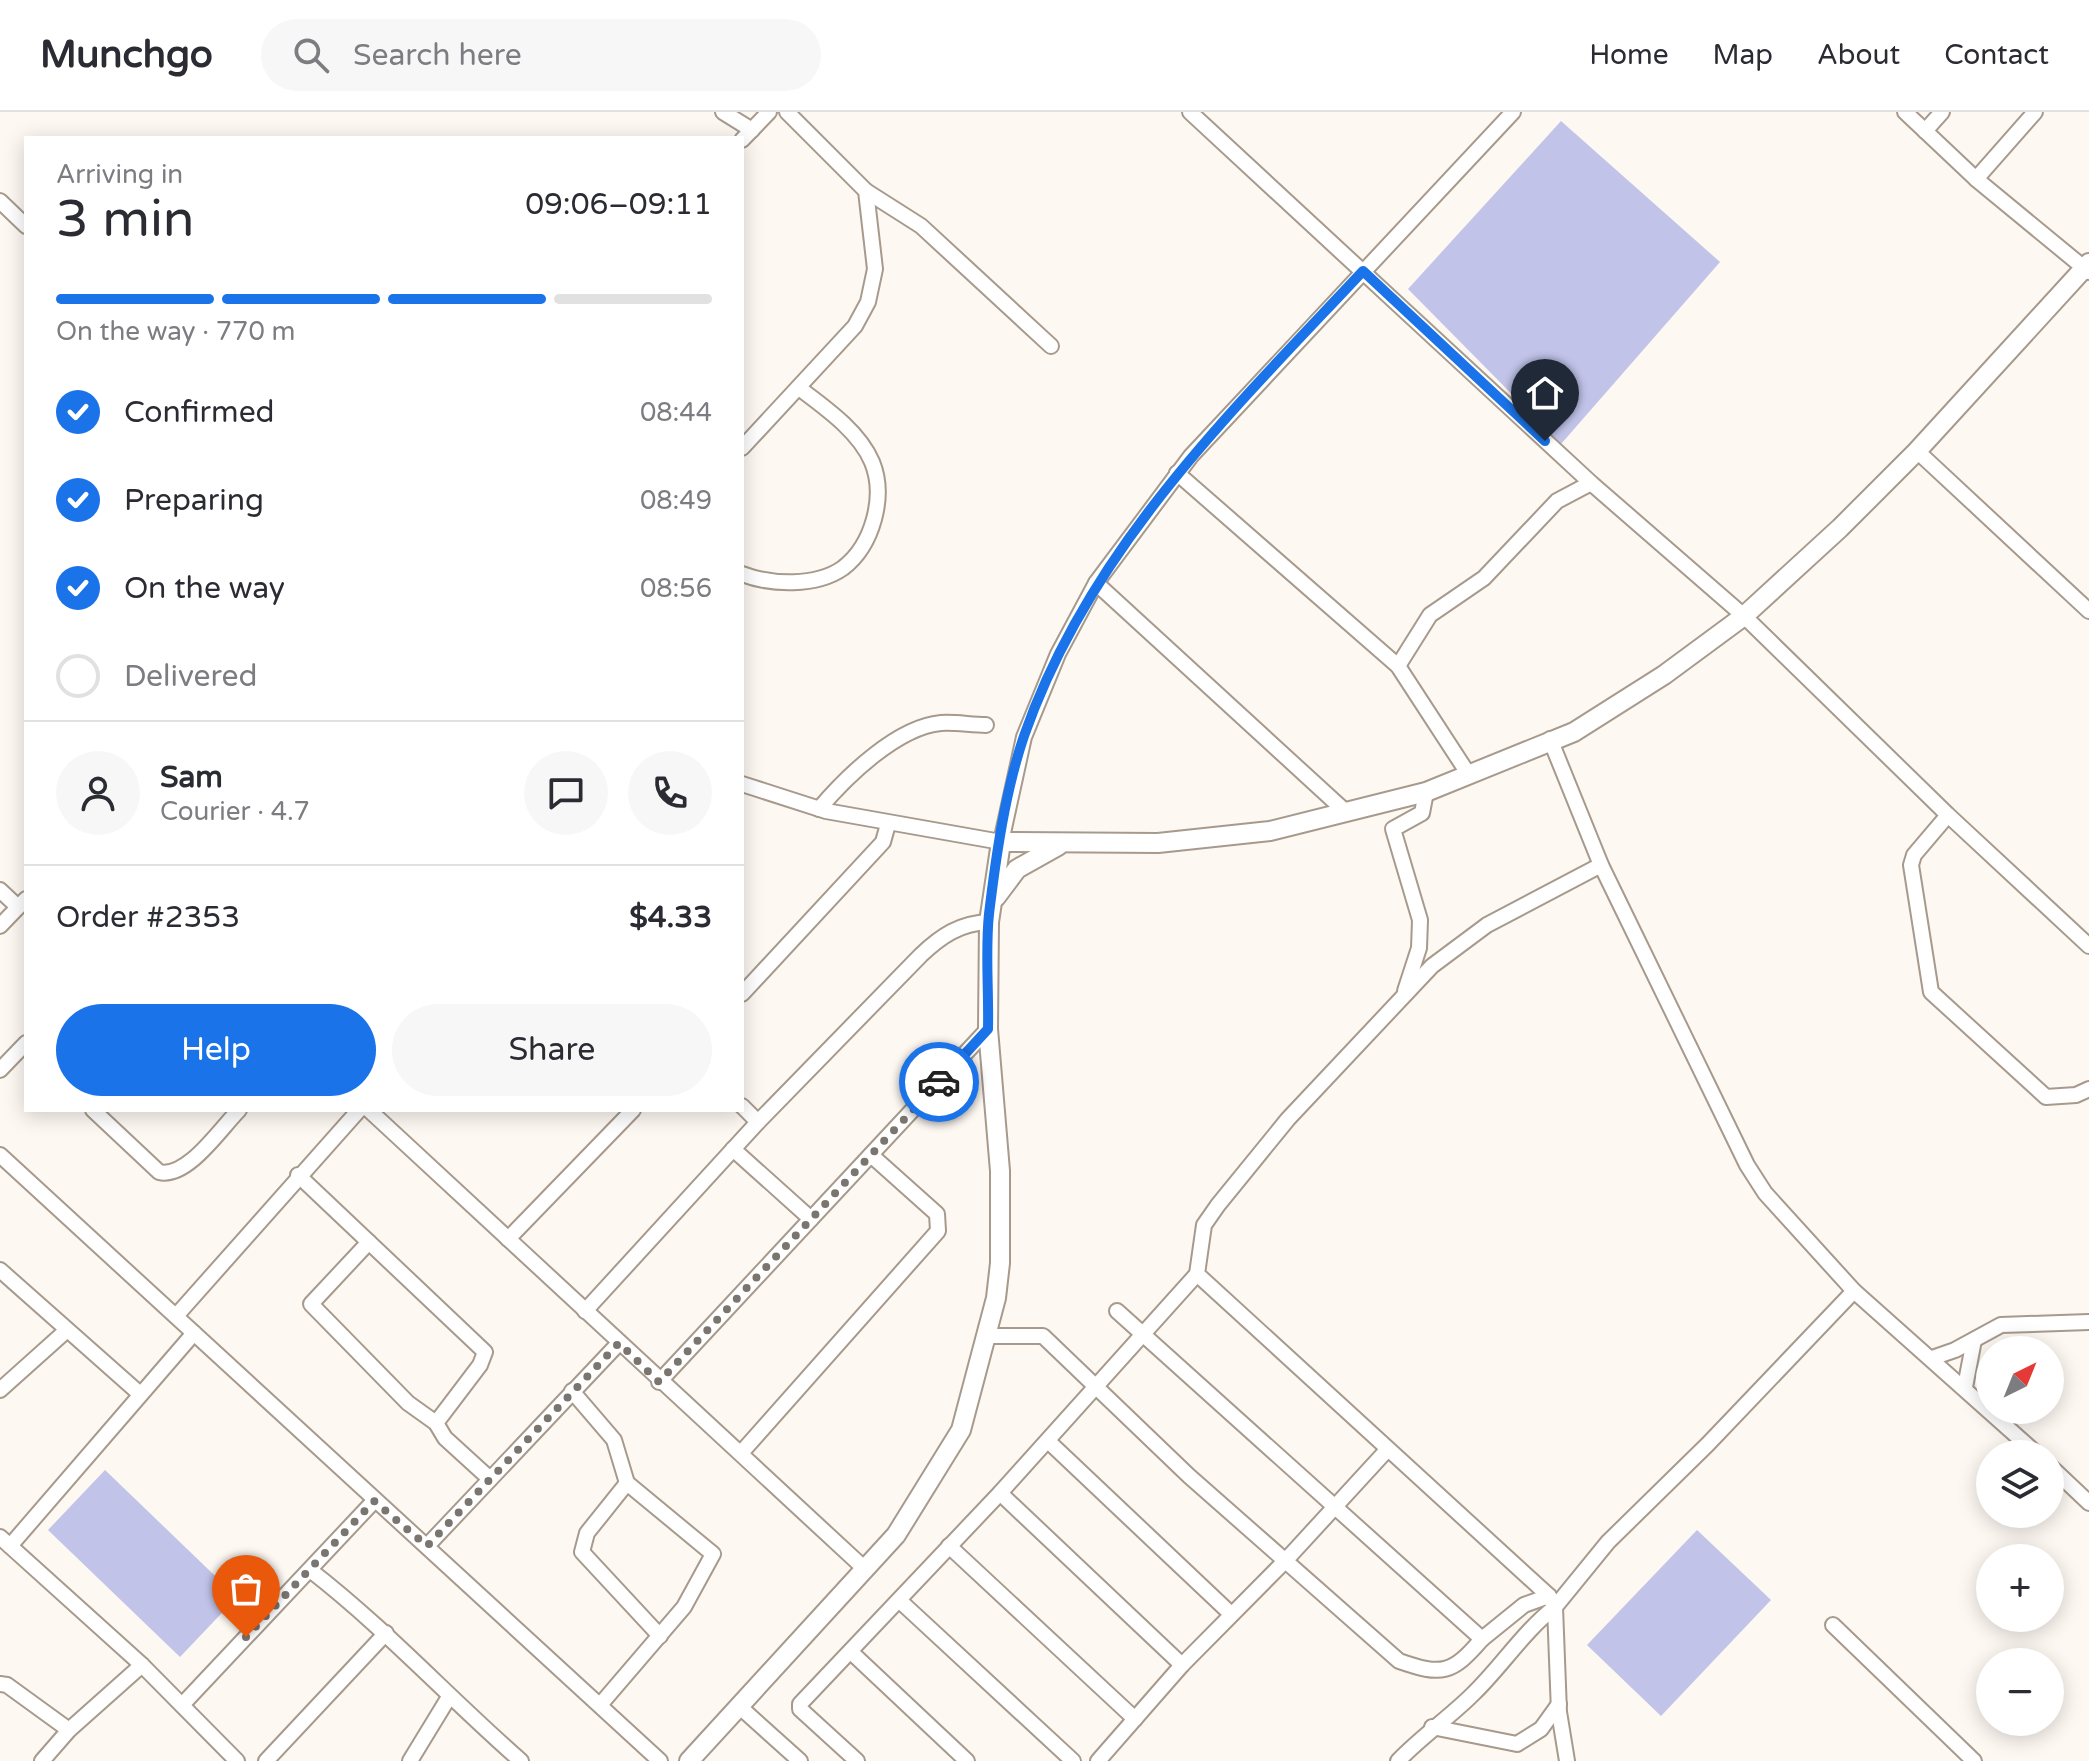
<!DOCTYPE html>
<html lang="en">
<head>
<meta charset="utf-8">
<style>
  :root { --surface:#fff; --page:#f7f7f7; --text:#2b2b33; --muted:#7c7c81; --line:#e1e1e2; --accent:#1a73e8 }
  body { margin:0; font-family:"Varela Round",sans-serif; background:var(--page); color:var(--text); height:100vh; display:flex; flex-direction:column; font-size:30px; white-space:nowrap }
  * { box-sizing:border-box; margin:0 }
  p { font-size:26px; color:var(--muted) }
  .icon { flex:none; width:44px; height:44px; fill:none; stroke:currentColor; stroke-width:2; stroke-linecap:round; stroke-linejoin:round }
  .map { position:relative; flex:1; overflow:hidden }
  .drawer { position:absolute; left:24px; top:24px; width:720px; height:976px; display:flex; flex-direction:column; background:var(--surface); border-radius:0px; box-shadow:0 4px 20px #0003 }
  .drawer>* { flex:none }
  .needle { width:52px; rotate:43deg }
  .controls { position:absolute; left:1976px; top:1224px; display:grid; gap:16px }
  .controls a { display:grid; place-items:center; width:88px; height:88px; border-radius:50%; background:var(--surface); box-shadow:0 4px 20px #0003; font-size:40px }
  .pin { position:absolute; display:grid; place-items:center; width:68px; height:68px; color:#fff; margin:-82px -34px; border-radius:50% 50% 50% 0; rotate:-45deg; box-shadow:0 0 8px #0007 }
  .pin .icon { rotate:45deg }
  .courier { position:absolute; display:grid; place-items:center; width:80px; height:80px; margin:-40px; border:6px solid #1a73e8; border-radius:50%; background:#fff; color:#222; box-shadow:0 2px 10px #0007 }
  .head em { font-style:normal; font-weight:600 }
  .head div { display:flex; flex-direction:column-reverse }
  .head { display:flex; align-items:center; justify-content:space-between; height:136px; padding:0 32px }
  h1 { font-size:52px; font-weight:600; line-height:60px }
  .bar { display:grid; grid-template-columns:repeat(4,1fr); gap:12px 8px; align-content:center; height:96px; padding:0 32px }
  .bar i { height:10px; border-radius:6px; background:var(--line) }
  .bar .active { background:var(--accent) }
  .bar p { grid-column:span 4 }
  .line { display:flex; align-items:center; gap:20px; padding:0 32px; border-top:2px solid var(--line) }
  .line div { flex:1 }
  .round { display:grid; place-items:center; flex:none; width:84px; height:84px; border-radius:42px; background:var(--page) }
  ol { padding:0 32px; list-style:none }
  li { display:flex; align-items:center; gap:24px; height:88px }
  li p { margin-inline-start:auto }
  li .icon { padding:8px; border-radius:50%; background:var(--accent); color:#fff; stroke-width:4 }
  li:last-child { color:var(--muted) }
  li i { width:44px; height:44px; border:4px solid var(--line); border-radius:50% }
  .action { display:flex; gap:16px; margin-top:auto; padding:16px 32px }
  .action a { flex:1; height:92px; border-radius:48px; background:var(--accent); color:#fff; font-size:32px; font-weight:600; line-height:92px; text-align:center }
  .action a+a { background:var(--page); color:var(--text) }
  header { display:flex; align-items:center; gap:48px; box-sizing:border-box; height:112px; padding:0 40px; background:var(--surface); border-bottom:2px solid var(--line) }
  header strong { font-size:38px }
  nav { display:flex; gap:44px; margin-inline-start:auto; font-size:28px }
  .search { width:560px; height:72px; background:var(--page); display:flex; align-items:center; gap:20px; box-sizing:border-box; padding:0 28px; border-radius:44px; color:var(--muted); font-size:30px }
  .map>svg:first-child { display:block }
</style>
</head>
<body>
<header>
<strong>Munchgo</strong>
<div class="search"><svg class="icon" aria-label="search" viewBox="0 0 24 24"><circle cx="10" cy="10" r="6"/><path d="M15 15l6 6"/></svg>Search here</div>
<nav><a>Home</a><a>Map</a><a>About</a><a>Contact</a></nav>
</header>
<div class="map">
<svg width="2089" height="1649" viewBox="0 0 2089 1649">
  <rect width="100%" height="100%" fill="#fdf8f2"/>
  <g fill="#c1c3e9">
    <polygon points="1561,9 1720,150 1561,332 1408,177"/>
    <polygon points="105,1358 237,1485 180,1545 48,1418"/>
    <polygon points="1697,1418 1771,1488 1661,1604 1587,1533"/>
  </g>
  <g fill="none" stroke-linecap="round" stroke-linejoin="round">
    <defs>
      <g id="minor">
        <polyline points="723,0 752,18"/>
        <polyline points="1190,0 1591,371 1744,504 1948,703 2089,834"/>
        <polyline points="1905,0 1976,67 2089,160"/>
        <polyline points="1925,19 1942,0"/>
        <polyline points="742,28 769,0"/>
        <polyline points="1976,67 2035,0"/>
        <polyline points="866,79 921,114 1051,234"/>
        <polyline points="0,89 26,114"/>
        <polyline points="742,336 855,214 868,190 875,157 866,79 787,0"/>
        <polyline points="1917,339 2089,499"/>
        <polyline points="1177,361 1398,554 1469,663"/>
        <path d="M 742,462 C 771,473 816,475 843,456 C 873,433 886,384 872,350 C 859,319 824,295 799,276"/>
        <polyline points="1096,471 1347,701"/>
        <polyline points="1398,554 1430,503 1484,466 1557,389 1591,371"/>
        <polyline points="1550,627 1601,753 1747,1053 1765,1081 1854,1179 2037,1342"/>
        <polyline points="742,672 826,699 1001,730 1024,625 1058,542 1096,471 1191,344 1513,0"/>
        <path d="M 819,697 C 846,665 897,615 941,611 C 956,610 971,613 986,613"/>
        <polyline points="1948,703 1914,743 1911,753 1931,880 2046,985 2076,983 2089,977"/>
        <polyline points="0,778 18,795"/>
        <polyline points="0,814 26,787"/>
        <polyline points="1405,879 1419,836 1420,808 1393,717 1422,701 1426,680"/>
        <polyline points="742,882 883,730 888,712"/>
        <polyline points="0,958 26,931"/>
        <polyline points="742,994 758,1010"/>
        <path d="M 93,998 L 159,1060 C 187,1067 220,1017 239,998"/>
        <polyline points="369,998 866,1458"/>
        <polyline points="733,1037 811,1107"/>
        <polyline points="0,1043 660,1649"/>
        <polyline points="298,1063 485,1240 480,1253 436,1311 445,1326 490,1367"/>
        <polyline points="508,1127 633,998"/>
        <polyline points="369,1130 311,1192 408,1291 436,1311"/>
        <polyline points="0,1158 140,1282"/>
        <path d="M 585,1199 L 758,1010 L 921,843 C 941,824 960,811 989,810"/>
        <polyline points="1117,1199 1482,1527 1524,1493 1549,1484"/>
        <polyline points="176,1204 359,998"/>
        <path d="M 986,1224 L 1043,1224 L 1189,1364 L 1399,1549 C 1442,1564 1452,1562 1482,1527"/>
        <polyline points="1932,1246 1955,1238 2001,1213 2089,1210"/>
        <polyline points="659,1270 988,917"/>
        <polyline points="1965,1275 1974,1228"/>
        <polyline points="0,1278 67,1218"/>
        <polyline points="572,1279 614,1328 627,1371 713,1442 684,1495 600,1593"/>
        <polyline points="1048,1329 1231,1502"/>
        <polyline points="741,1341 938,1119 937,1102 871,1043"/>
        <polyline points="2050,1354 2089,1391"/>
        <polyline points="627,1371 587,1421 582,1440 660,1524"/>
        <polyline points="1000,1381 1182,1553"/>
        <polyline points="0,1425 142,1553 237,1649"/>
        <polyline points="10,1434 194,1221"/>
        <polyline points="427,1434 619,1231"/>
        <polyline points="949,1434 1135,1607"/>
        <path d="M 310,1458 C 385,1516 449,1586 521,1649"/>
        <polyline points="900,1489 1073,1649"/>
        <polyline points="1833,1513 1974,1649"/>
        <polyline points="851,1540 967,1649"/>
        <polyline points="0,1572 7,1573 69,1618"/>
        <polyline points="182,1593 374,1389"/>
        <polyline points="740,1595 800,1649"/>
        <polyline points="1432,1615 1517,1632 1541,1617 1559,1592"/>
        <polyline points="42,1649 69,1618 142,1553"/>
        <polyline points="266,1649 386,1521"/>
        <polyline points="410,1649 449,1585"/>
        <polyline points="857,1649 800,1597 800,1592 1000,1381 1197,1162"/>
        <polyline points="1098,1649 1182,1553 1286,1448 1387,1338"/>
        <path d="M 1398,1649 C 1422,1624 1450,1605 1473,1582 C 1502,1554 1523,1520 1555,1495 L 1549,1484 L 1197,1162 L 1204,1113 L 1218,1093 L 1288,1007 L 1432,854 L 1487,813 L 1601,753"/>
        <polyline points="1567,1649 1559,1600 1555,1495 1608,1430 1708,1332 1854,1179"/>
      </g>
      <g id="major">
        <polyline points="996,785 1017,757 1058,734"/>
        <polyline points="689,1649 896,1423 961,1318 996,1186 1000,1151 1000,1059 988,917 989,810 1001,730 1158,731 1270,719 1426,680 1574,620 1664,563 1744,504 1840,416 1917,339 2089,151"/>
      </g>
    </defs>
    <use href="#minor" stroke="#a79a8d" stroke-width="18"/>
    <use href="#major" stroke="#a79a8d" stroke-width="22"/>
    <use href="#minor" stroke="#fff" stroke-width="14"/>
    <use href="#major" stroke="#fff" stroke-width="18"/>
  </g>
  <g fill="none" stroke-linecap="round" stroke-linejoin="round">
    <polyline stroke="#7a756f" stroke-width="8" stroke-dasharray="0 14.4" points="246,1525 374,1389 427,1434 619,1231 659,1270 939,970"/>
    <path stroke="#1a73e8" stroke-width="10" d="M 939,970 L 988,917 C 989,879 985,839 989,802 C 996,744 1005,680 1024,624 C 1089,437 1231,300 1363,159 L 1545,329"/>
  </g>
</svg>
<div class="controls">
<a><svg class="needle" viewBox="-14 -14 28 28"><path d="M0-13l5 13h-10z" fill="#e53935"/><path d="M0 13l5-13h-10z" fill="#7c7c81"/></svg></a>
<a><svg class="icon" aria-label="layers" viewBox="0 0 24 24"><path d="M12 4l9 5-9 5-9-5zM3 14l9 5 9-5"/></svg></a>
<a>+</a>
<a>−</a>
</div>
<div class="pin" style="left:246px;top:1525px;background:#ea580c"><svg class="icon" aria-label="bag" viewBox="0 0 24 24"><path d="M5 8h14l-1 12H6zM9 8a3 3 0 0 1 6 0"/></svg></div>
<div class="pin" style="left:1545px;top:329px;background:#1f2937"><svg class="icon" aria-label="home" viewBox="0 0 24 24"><path d="M3 11l9-7 9 7M6 9v11h12V9"/></svg></div>
<div class="courier" style="left:939px;top:970px"><svg class="icon" aria-label="car" viewBox="0 0 24 24"><path d="M5 17H2v-5l4-1 3-4h7l3 4 3 1v5h-3M9 17h6M6 11h13"/><circle cx="7" cy="17" r="2"/><circle cx="17" cy="17" r="2"/></svg></div>
<section class="drawer">
<div class="head"><div><h1>3 min</h1><p>Arriving in</p></div><em>09:06–09:11</em></div>
<div class="bar"><i class="active"></i><i class="active"></i><i class="active"></i><i></i><p>On the way · 770 m</p></div>
<ol>
<li><svg class="icon" aria-label="check" viewBox="0 0 24 24"><path d="M5 12l5 5 9-10"/></svg>Confirmed<p>08:44</p></li>
<li><svg class="icon" aria-label="check" viewBox="0 0 24 24"><path d="M5 12l5 5 9-10"/></svg>Preparing<p>08:49</p></li>
<li><svg class="icon" aria-label="check" viewBox="0 0 24 24"><path d="M5 12l5 5 9-10"/></svg>On the way<p>08:56</p></li>
<li><i></i>Delivered</li>
</ol>
<div class="line" style="height:144px"><a class="round"><svg class="icon" aria-label="person" viewBox="0 0 24 24"><circle cx="12" cy="8" r="4"/><path d="M4 21q1-7 8-7t8 7"/></svg></a><div><b>Sam</b><p>Courier · 4.7</p></div><a class="round"><svg class="icon" aria-label="chat" viewBox="0 0 24 24"><path d="M4 5h16v11H9l-5 4z"/></svg></a><a class="round"><svg class="icon" aria-label="phone" viewBox="0 0 24 24"><path d="M5 4h4l2 5-3 2q2 4 5 5l2-3 5 2v4C11 20 4 13 5 4z"/></svg></a></div>
<div class="line" style="height:104px"><div>Order #2353</div><b>$4.33</b></div>
<div class="action"><a>Help</a><a>Share</a></div>
</section>
</div>
</body>
</html>
